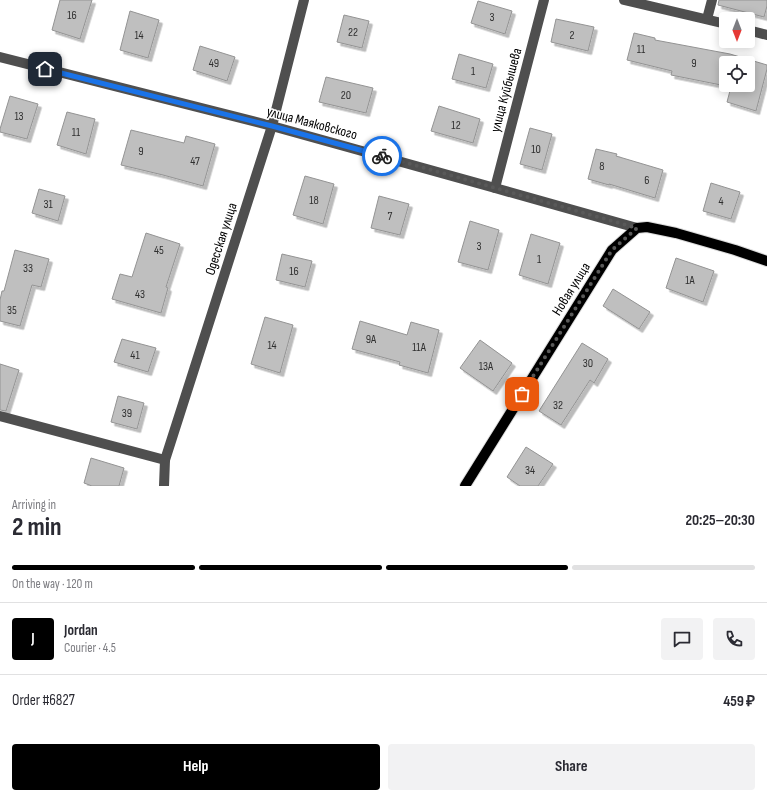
<!DOCTYPE html>
<html lang="en">
<head>
<meta charset="utf-8">
<style>
  :root { --surface:#fff; --page:#f2f2f3; --text:#2b2b33; --muted:#7c7c81; --line:#e1e1e2; --accent:#000 }
  body { margin:0; font-family:"Sofia Sans Condensed",sans-serif; background:var(--page); color:var(--text); height:100vh; display:flex; flex-direction:column; font-size:15px; white-space:nowrap }
  * { box-sizing:border-box; margin:0 }
  p { font-size:13px; color:var(--muted) }
  .icon { flex:none; width:22px; height:22px; fill:none; stroke:currentColor; stroke-width:2; stroke-linecap:round; stroke-linejoin:round }
  .map { position:relative; height:486px; overflow:hidden }
  .sheet { display:flex; flex-direction:column; background:var(--surface); flex:1 }
  .sheet>* { flex:none }
  .needle { width:26px; rotate:180deg }
  .tools { position:absolute; left:719px; top:12px; display:grid; gap:8px }
  .tools a { display:grid; place-items:center; width:36px; height:36px; border-radius:4px; background:var(--surface); box-shadow:0 2px 10px #0003; font-size:20px }
  .pin { position:absolute; display:grid; place-items:center; width:34px; height:34px; color:#fff; margin:-17px; border-radius:8px; box-shadow:0 2px 6px #0006 }
  .courier { position:absolute; display:grid; place-items:center; width:40px; height:40px; margin:-20px; border:3px solid #1a73e8; border-radius:50%; background:#fff; color:#222; box-shadow:0 1px 5px #0007 }
  .head em { font-style:normal; font-weight:700 }
  .head div { display:flex; flex-direction:column-reverse }
  .head { display:flex; align-items:center; justify-content:space-between; height:68px; padding:0 12px }
  h1 { font-size:26px; font-weight:700; line-height:30px }
  .bar { display:grid; grid-template-columns:repeat(4,1fr); gap:6px 4px; align-content:center; height:48px; padding:0 12px }
  .bar i { height:5px; border-radius:3px; background:var(--line) }
  .bar .on { background:var(--accent) }
  .bar p { grid-column:span 4 }
  .line { display:flex; align-items:center; gap:10px; padding:0 12px; border-top:1px solid var(--line) }
  .line div { flex:1 }
  .round { display:grid; place-items:center; flex:none; width:42px; height:42px; border-radius:4px; background:var(--page) }
  .action { display:flex; gap:8px; margin-top:auto; padding:8px 12px }
  .action a { flex:1; height:46px; border-radius:4px; background:var(--accent); color:#fff; font-size:16px; font-weight:700; line-height:46px; text-align:center }
  .action a+a { background:var(--page); color:var(--text) }
  .map>svg:first-child { display:block }
</style>
</head>
<body>
<div class="map">
<svg width="767" height="486" viewBox="0 0 767 486">
  <defs>
    <filter id="shadow"><feDropShadow dx="3.5" dy="3.5" stdDeviation="0" flood-color="#0004"/></filter>
  </defs>
  <rect width="100%" height="100%" fill="#fff"/>
  <g fill="#bfbfbf" stroke="#939393" fill-rule="evenodd" filter="url(#shadow)">
    <polygon points="60,0 92,0 80,39 52,30"/>
    <polygon points="719,0 767,0 767,6 764,17 718,5"/>
    <polygon points="478,1 512,11 505,34 471,23"/>
    <polygon points="130,11 159,20 148,58 120,50"/>
    <polygon points="344,15 369,21 362,48 337,42"/>
    <polygon points="556,19 594,27 588,51 551,42"/>
    <path d="M 634,33 L 655,38 L 655,40 L 730,54 L 767,65 L 767,69 L 756,111 L 727,102 L 731,87 L 671,75 L 672,71 L 627,60 ZM 726,63 L 748,63 L 748,85 L 726,85 Z"/>
    <polygon points="200,46 235,57 227,81 193,70"/>
    <polygon points="459,54 493,64 486,88 452,79"/>
    <polygon points="326,77 373,88 366,113 319,102"/>
    <polygon points="10,96 38,104 27,139 0,132 0,129"/>
    <polygon points="439,106 480,119 473,143 431,131"/>
    <polygon points="67,112 95,119 86,154 57,145"/>
    <polygon points="530,128 552,134 542,170 520,164"/>
    <polygon points="131,130 184,143 186,136 215,144 203,186 163,175 121,165"/>
    <polygon points="596,149 617,154 616,156 663,170 655,198 609,184 609,185 588,179"/>
    <polygon points="305,176 334,184 323,224 293,215"/>
    <polygon points="711,183 740,192 731,219 703,211"/>
    <polygon points="39,189 65,196 58,221 32,213"/>
    <polygon points="379,196 409,204 400,235 371,228"/>
    <polygon points="470,221 499,230 488,270 458,262"/>
    <polygon points="146,233 180,244 166,287 168,288 161,313 112,299 120,274 132,277"/>
    <polygon points="531,234 560,243 548,284 519,275"/>
    <polygon points="15,250 49,259 41,287 32,285 20,326 0,321 0,300 2,291 4,291"/>
    <polygon points="282,254 312,261 305,287 276,280"/>
    <polygon points="676,258 714,271 703,302 666,288"/>
    <polygon points="613,289 650,312 639,329 603,306"/>
    <polygon points="265,317 293,325 280,373 251,364"/>
    <polygon points="360,321 407,335 411,322 439,330 428,373 399,365 400,362 352,349"/>
    <polygon points="122,339 156,348 148,372 114,362"/>
    <polygon points="480,340 512,363 493,391 460,368"/>
    <polygon points="582,343 608,359 594,383 590,380 561,425 539,411"/>
    <polygon points="0,364 19,370 6,411 0,410"/>
    <polygon points="118,396 144,403 137,429 111,422"/>
    <polygon points="526,447 553,464 538,486 520,486 507,477"/>
    <polygon points="91,458 124,468 119,486 92,486 84,483"/>
  </g>
  <g fill="none" stroke-linecap="round" stroke-linejoin="round">
    <defs>
      <polyline id="major" points="465,486 612,250 637,228 647,227 676,233 735,250 767,261"/>
    </defs>
    <use href="#major" stroke="#dbdbdb" stroke-width="12"/>
    <g stroke="#4f4f4f" stroke-width="10">
      <polyline points="624,0 726,24"/>
      <polyline points="707,19 712,0"/>
      <polyline points="748,30 767,35"/>
      <polyline points="0,57 272,126 495,188 637,228"/>
      <polyline points="495,188 544,0"/>
      <polyline points="0,416 165,460"/>
      <polyline points="164,486 165,460 272,126 304,0"/>
    </g>
    <use href="#major" stroke="#000" stroke-width="10"/>
  </g>
  <g fill="none" stroke-linecap="round" stroke-linejoin="round">
    <polyline stroke="#595959" stroke-width="4" stroke-dasharray="0 7.2" points="382,156 637,228 612,250 522,394"/>
    <polyline stroke="#1a73e8" stroke-width="5" points="45,69 272,126 382,156"/>
  </g>
  <g text-anchor="middle" dominant-baseline="central" stroke-width="3" stroke-linejoin="round" paint-order="stroke">
    <g font-size="12" fill="#303030">
      <text x="72" y="15">16</text>
      <text x="492" y="17">3</text>
      <text x="353" y="32">22</text>
      <text x="139" y="35">14</text>
      <text x="572" y="35">2</text>
      <text x="641" y="49">11</text>
      <text x="214" y="63">49</text>
      <text x="694" y="63">9</text>
      <text x="473" y="71">1</text>
      <text x="346" y="95">20</text>
      <text x="19" y="116">13</text>
      <text x="456" y="125">12</text>
      <text x="76" y="132">11</text>
      <text x="536" y="149">10</text>
      <text x="141" y="151">9</text>
      <text x="195" y="161">47</text>
      <text x="602" y="166">8</text>
      <text x="647" y="180">6</text>
      <text x="314" y="200">18</text>
      <text x="721" y="201">4</text>
      <text x="48" y="204">31</text>
      <text x="390" y="216">7</text>
      <text x="479" y="246">3</text>
      <text x="159" y="250">45</text>
      <text x="539" y="259">1</text>
      <text x="28" y="268">33</text>
      <text x="294" y="271">16</text>
      <text x="690" y="280">1А</text>
      <text x="140" y="294">43</text>
      <text x="12" y="310">35</text>
      <text x="371" y="339">9А</text>
      <text x="272" y="345">14</text>
      <text x="419" y="347">11А</text>
      <text x="135" y="355">41</text>
      <text x="588" y="363">30</text>
      <text x="486" y="366">13А</text>
      <text x="558" y="405">32</text>
      <text x="127" y="413">39</text>
      <text x="530" y="470">34</text>
    </g>
    <g font-size="14" fill="#000" stroke="#fff">
      <text transform="translate(506 90) rotate(-75)">улица Куйбышева</text>
      <text transform="translate(312 123) rotate(15)">улица Маяковского</text>
      <text transform="translate(221 239) rotate(-72)">Одесская улица</text>
      <text transform="translate(571 289) rotate(-58)">Новая улица</text>
    </g>
  </g>
</svg>
<div class="tools">
<a><svg class="needle" viewBox="-14 -14 28 28"><path d="M0-13l5 13h-10z" fill="#e53935"/><path d="M0 13l5-13h-10z" fill="#7c7c81"/></svg></a>
<a><svg class="icon" aria-label="locate" viewBox="0 0 24 24"><circle cx="12" cy="12" r="6"/><path d="M12 2v4M12 18v4M2 12h4M18 12h4"/></svg></a>
</div>
<div class="pin" style="left:522px;top:394px;background:#ea580c"><svg class="icon" aria-label="bag" viewBox="0 0 24 24"><path d="M5 8h14l-1 12H6zM9 8a3 3 0 0 1 6 0"/></svg></div>
<div class="pin" style="left:45px;top:69px;background:#1f2937"><svg class="icon" aria-label="home" viewBox="0 0 24 24"><path d="M3 11l9-7 9 7M6 9v11h12V9"/></svg></div>
<div class="courier" style="left:382px;top:156px"><svg class="icon" aria-label="bike" viewBox="0 0 24 24"><circle cx="6" cy="16" r="4"/><circle cx="18" cy="16" r="4"/><path d="M6 16l4-8h5l3 8M10 8l3 8H6M13 5h3"/></svg></div>
</div>
<section class="sheet">
<div class="head"><div><h1>2 min</h1><p>Arriving in</p></div><em>20:25–20:30</em></div>
<div class="bar"><i class="on"></i><i class="on"></i><i class="on"></i><i></i><p>On the way · 120 m</p></div>
<div class="line" style="height:72px"><b class="round" style="background:var(--accent);color:#fff">J</b><div><b>Jordan</b><p>Courier · 4.5</p></div><a class="round"><svg class="icon" aria-label="chat" viewBox="0 0 24 24"><path d="M4 5h16v11H9l-5 4z"/></svg></a><a class="round"><svg class="icon" aria-label="phone" viewBox="0 0 24 24"><path d="M5 4h4l2 5-3 2q2 4 5 5l2-3 5 2v4C11 20 4 13 5 4z"/></svg></a></div>
<div class="line" style="height:52px"><div>Order #6827</div><b>459 ₽</b></div>
<div class="action"><a>Help</a><a>Share</a></div>
</section>
</body>
</html>
